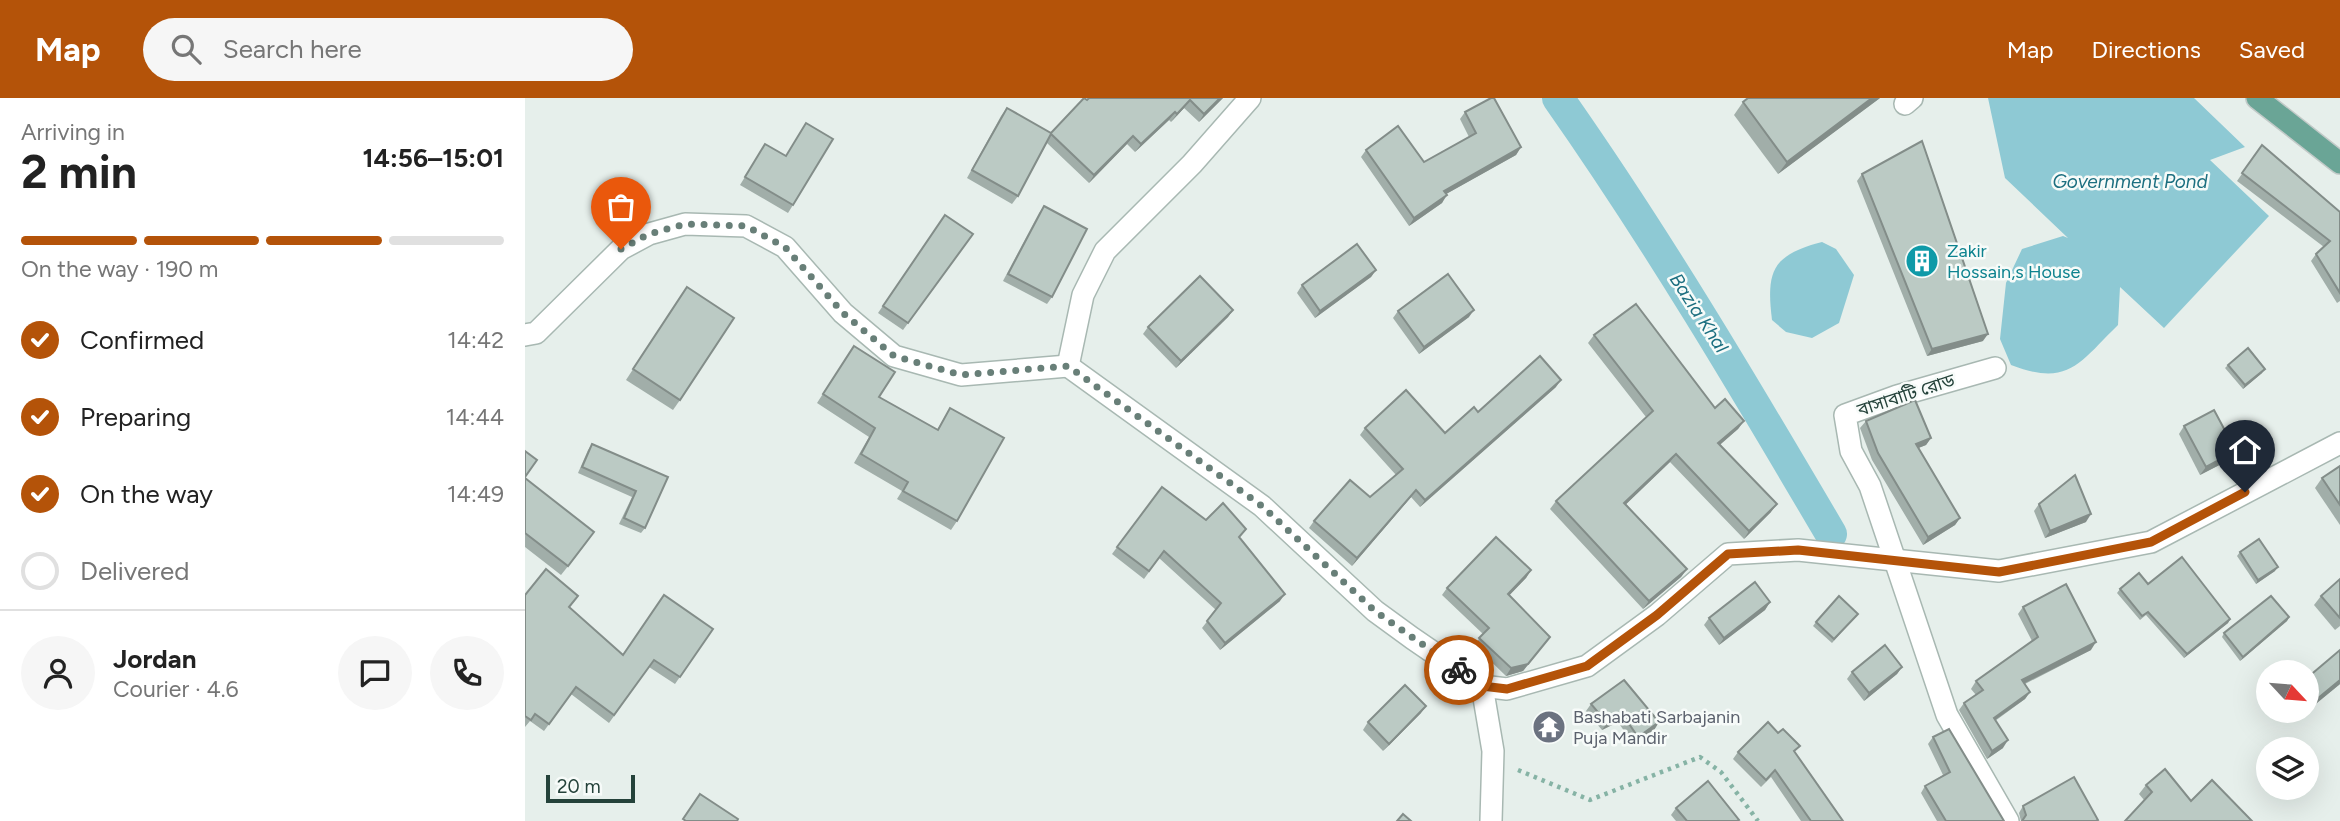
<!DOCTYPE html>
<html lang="en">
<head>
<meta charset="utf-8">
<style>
  :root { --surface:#fff; --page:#f6f6f6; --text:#222; --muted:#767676; --line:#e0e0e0; --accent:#b45309 }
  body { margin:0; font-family:Figtree,"Noto Sans Bengali",sans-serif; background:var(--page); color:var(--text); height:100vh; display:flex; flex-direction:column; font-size:26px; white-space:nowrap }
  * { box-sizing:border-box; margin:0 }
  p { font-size:23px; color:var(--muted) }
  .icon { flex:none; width:38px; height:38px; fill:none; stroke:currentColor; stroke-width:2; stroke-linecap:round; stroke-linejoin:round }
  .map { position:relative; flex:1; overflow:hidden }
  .panel { display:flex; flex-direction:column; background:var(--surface); width:525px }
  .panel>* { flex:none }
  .needle { width:46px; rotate:116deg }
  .buttons { position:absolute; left:1731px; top:562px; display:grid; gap:14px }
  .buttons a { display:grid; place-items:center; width:63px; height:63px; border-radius:50%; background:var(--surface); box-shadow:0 7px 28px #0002; font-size:35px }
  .scale { position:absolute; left:21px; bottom:18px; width:89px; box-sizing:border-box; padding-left:7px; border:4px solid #24423a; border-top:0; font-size:19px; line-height:24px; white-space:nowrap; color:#24423a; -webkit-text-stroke:5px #f7fbf9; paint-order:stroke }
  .pin { position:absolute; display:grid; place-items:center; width:60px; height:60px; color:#fff; margin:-72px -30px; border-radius:50% 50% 50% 0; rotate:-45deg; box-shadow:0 0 7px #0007 }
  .pin .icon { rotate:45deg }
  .courier { position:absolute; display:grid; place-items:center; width:70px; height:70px; margin:-35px; border:5px solid #b45309; border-radius:50%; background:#fff; color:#222; box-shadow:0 2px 9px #0007 }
  .head em { font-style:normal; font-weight:700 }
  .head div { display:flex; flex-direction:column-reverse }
  .head { display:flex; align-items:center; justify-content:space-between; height:119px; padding:0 21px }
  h1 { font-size:46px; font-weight:700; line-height:52px }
  .bar { display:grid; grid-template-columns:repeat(4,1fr); gap:10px 7px; align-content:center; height:84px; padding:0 21px }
  .bar i { height:9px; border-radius:5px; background:var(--line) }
  .bar .on { background:var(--accent) }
  .bar p { grid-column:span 4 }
  .line { display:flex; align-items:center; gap:18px; padding:0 21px; border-top:2px solid var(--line) }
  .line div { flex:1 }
  .round { display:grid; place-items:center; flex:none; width:74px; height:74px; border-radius:37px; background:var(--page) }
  ol { padding:0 21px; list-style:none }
  li { display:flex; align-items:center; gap:21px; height:77px }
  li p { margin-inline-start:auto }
  li .icon { padding:7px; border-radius:50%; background:var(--accent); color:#fff; stroke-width:4 }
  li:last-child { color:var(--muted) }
  li i { width:38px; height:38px; border:4px solid var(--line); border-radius:50% }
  header { display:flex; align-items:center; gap:42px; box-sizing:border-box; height:98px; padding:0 35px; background:var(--accent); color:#fff }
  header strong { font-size:33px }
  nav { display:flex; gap:38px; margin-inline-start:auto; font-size:24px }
  .search { width:490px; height:63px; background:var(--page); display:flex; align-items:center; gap:18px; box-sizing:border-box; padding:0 24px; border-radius:38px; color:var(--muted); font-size:26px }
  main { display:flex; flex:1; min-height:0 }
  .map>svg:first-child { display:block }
</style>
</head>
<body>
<header>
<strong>Map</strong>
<div class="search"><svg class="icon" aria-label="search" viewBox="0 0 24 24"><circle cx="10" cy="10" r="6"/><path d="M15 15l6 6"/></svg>Search here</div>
<nav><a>Map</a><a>Directions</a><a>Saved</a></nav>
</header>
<main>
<section class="panel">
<div class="head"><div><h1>2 min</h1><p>Arriving in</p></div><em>14:56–15:01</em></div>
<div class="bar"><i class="on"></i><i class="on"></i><i class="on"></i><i></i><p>On the way · 190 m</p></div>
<ol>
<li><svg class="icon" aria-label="check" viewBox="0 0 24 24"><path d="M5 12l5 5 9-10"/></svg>Confirmed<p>14:42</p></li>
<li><svg class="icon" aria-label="check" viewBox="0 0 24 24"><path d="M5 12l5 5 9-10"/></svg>Preparing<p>14:44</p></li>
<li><svg class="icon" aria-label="check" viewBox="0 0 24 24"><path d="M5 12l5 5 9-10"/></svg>On the way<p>14:49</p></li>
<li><i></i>Delivered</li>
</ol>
<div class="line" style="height:126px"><a class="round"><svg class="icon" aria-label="person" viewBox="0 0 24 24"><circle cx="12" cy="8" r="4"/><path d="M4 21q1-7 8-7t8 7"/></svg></a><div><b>Jordan</b><p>Courier · 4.6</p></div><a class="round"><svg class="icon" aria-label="chat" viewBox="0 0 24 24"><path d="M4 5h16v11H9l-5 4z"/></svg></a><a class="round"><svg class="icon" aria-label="phone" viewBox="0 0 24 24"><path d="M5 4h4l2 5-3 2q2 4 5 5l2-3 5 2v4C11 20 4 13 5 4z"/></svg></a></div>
</section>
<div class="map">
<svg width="1815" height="723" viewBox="0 0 1815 723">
  <rect width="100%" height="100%" fill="#e6efeb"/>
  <g fill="#8ec9d4">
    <path d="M 1463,0 L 1669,0 L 1720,49 L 1685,62 L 1744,118 L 1639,230 L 1595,189 L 1593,227 C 1554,265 1544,289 1486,267 L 1475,241 L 1481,185 L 1497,151 L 1538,138 L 1543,140 L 1480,80 Z"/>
    <path d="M 1297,144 L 1311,151 L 1329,177 L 1314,225 L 1287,240 L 1261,234 L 1247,222 C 1241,173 1247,157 1297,144 Z"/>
  </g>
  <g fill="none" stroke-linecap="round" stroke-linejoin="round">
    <path stroke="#8ec9d4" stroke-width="32" d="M 1033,0 C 1132,141 1219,288 1306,436"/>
    <defs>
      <g id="minor">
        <polyline points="1380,6 1387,0"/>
        <polyline points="0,237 11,235 96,151 124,136 160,126 221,128 260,149 318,215 369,258 436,277 543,268"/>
        <polyline points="543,268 737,408 850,513 887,540 957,588 982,591 1062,568 1132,517 1203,456 1273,452 1474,473 1626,444 1815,345"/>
        <polyline points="543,268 558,197 580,153 667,66 725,0"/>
        <polyline points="1470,270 1372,298 1320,317 1326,353 1345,388 1422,617 1483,723"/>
        <polyline points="957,588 968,653 966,723"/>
      </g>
      <polyline id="major" points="1732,0 1815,65"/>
    </defs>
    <use href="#minor" stroke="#a8b8b2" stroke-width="24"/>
    <use href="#major" stroke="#c2cac8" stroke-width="24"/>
    <polyline stroke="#86b3a5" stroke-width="4.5" stroke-dasharray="3.5 5" stroke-linecap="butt" points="993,672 1065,702 1175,659 1196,674 1233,723"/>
    <use href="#minor" stroke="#fff" stroke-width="21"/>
    <use href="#major" stroke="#6aa596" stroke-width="21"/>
  </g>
  <g fill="#a1aea9">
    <polygon points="564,0 698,0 674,24 659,10 646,24 644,22 610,54 602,46 564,85 522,45 493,98 487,106 442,80 476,18 482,10 526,35"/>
    <polygon points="1223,0 1355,0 1253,76 1209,17 1218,4"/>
    <polygon points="940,14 996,49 991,57 921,96 917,105 884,128 836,59 841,52 899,64 944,39 935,21"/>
    <polygon points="281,25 268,107 263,115 215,87 240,46 261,58"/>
    <polygon points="1737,47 1815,114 1815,203 1812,205 1786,163 1791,156 1799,149 1712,83"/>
    <polygon points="1337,76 1458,243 1402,258 1332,83"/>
    <polygon points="519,108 527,199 522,206 478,183 514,115"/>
    <polygon points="420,117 448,136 378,232 353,215"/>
    <polygon points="851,172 846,179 790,220 772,195 777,187"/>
    <polygon points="155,199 155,302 148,312 101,282"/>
    <polygon points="708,212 703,219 651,270 618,236 623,229"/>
    <polygon points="873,213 944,219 894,256 868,220"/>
    <polygon points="1069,237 1190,310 1219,323 1213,331 1195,346 1246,414 1219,441 1145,364 1101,406 1162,471 1156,479 1118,511 1025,411 1031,403 1121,319 1063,245"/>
    <polygon points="323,257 354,299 412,332 425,310 432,423 426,432 372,401 377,393 329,365 344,339 292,305"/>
    <polygon points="1703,267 1737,275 1718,291 1700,270"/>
    <polygon points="1031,289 895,409 886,399 827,468 784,430 789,423 845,399 871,377 835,337 840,330 920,335 953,314"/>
    <polygon points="1341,323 1406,340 1401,347 1393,350 1435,420 1430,427 1398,447 1347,362 1335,330"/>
    <polygon points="1659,328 1706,361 1675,377 1654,336"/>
    <polygon points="67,346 143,379 120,430 116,435 94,426 107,399 53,375 63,352"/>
    <polygon points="1815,368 1815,427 1790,390 1797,380"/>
    <polygon points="0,380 63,443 36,477 0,449"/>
    <polygon points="637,389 681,422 715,440 755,503 695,552 677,530 691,512 634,460 619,481 587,456"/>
    <polygon points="1514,406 1561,424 1520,440 1509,413"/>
    <polygon points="1715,454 1750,473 1731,486 1712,458"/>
    <polygon points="1006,472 1001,480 984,497 1019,546 998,573 981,578 949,547 958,536 917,497 922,490"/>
    <polygon points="1815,481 1815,528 1810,532 1789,507 1796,498"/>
    <polygon points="1595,491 1705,521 1703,525 1659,560 1621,517 1615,522 1592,495"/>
    <polygon points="0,497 44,510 98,557 188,531 150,586 124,569 84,625 46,596 19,633 5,623 0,629"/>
    <polygon points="1245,504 1240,512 1194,547 1179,527 1184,520"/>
    <polygon points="1498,509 1566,552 1500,586 1505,594 1500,601 1470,623 1478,650 1462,661 1434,612 1439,605 1451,597 1446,591 1451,583 1507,543 1493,516"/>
    <polygon points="1330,519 1307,545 1288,528 1291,524"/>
    <polygon points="1764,519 1762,523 1715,563 1697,539 1699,535"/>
    <polygon points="1377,569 1372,576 1339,603 1322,581 1327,574"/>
    <polygon points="1782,580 1815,586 1787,609 1782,602"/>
    <polygon points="1066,606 1134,624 1129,632 1108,646 1093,624 1077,632 1061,613"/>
    <polygon points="896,615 858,653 838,632 843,624"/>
    <polygon points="1408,639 1479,723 1412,723 1396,695 1400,688 1418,677 1403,646"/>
    <polygon points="1213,654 1270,655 1318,723 1276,723 1246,679 1236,689 1208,661"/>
    <polygon points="1621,687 1666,703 1727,723 1619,702 1614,696"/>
    <polygon points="1498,708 1573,722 1572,723 1496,723 1494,715"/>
    <polygon points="1151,710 1213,723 1151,723 1146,717"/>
  </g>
  <g fill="#838d89">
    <polygon points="695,0 698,0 674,24 679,16"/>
    <polygon points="1347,0 1355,0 1253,76 1262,64"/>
    <polygon points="665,2 659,10 646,24 652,16"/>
    <polygon points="650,14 644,22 610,54 616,46"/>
    <polygon points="608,38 602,46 564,85 569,77"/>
    <polygon points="996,49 991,57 914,100 919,93"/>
    <polygon points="922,97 917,105 884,128 889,120"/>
    <polygon points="851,172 846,179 790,220 795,213"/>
    <polygon points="708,212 703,219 651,270 656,263"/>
    <polygon points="949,212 944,219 894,256 899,249"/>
    <polygon points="1463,236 1458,243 1402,258 1407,251"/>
    <polygon points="1740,271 1737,275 1718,291 1720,287"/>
    <polygon points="1036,282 1031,289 895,409 900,402"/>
    <polygon points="1219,323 1213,331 1188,353 1193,345"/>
    <polygon points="1406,340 1401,347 1386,353 1391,346"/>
    <polygon points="1711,353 1706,361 1675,377 1681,369"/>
    <polygon points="1151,356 1145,364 1094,413 1099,405"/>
    <polygon points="891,392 886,399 827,468 832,460"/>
    <polygon points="1252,406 1246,414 1219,441 1224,433"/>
    <polygon points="1566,416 1561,424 1520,440 1525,433"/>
    <polygon points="1435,420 1430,427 1398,447 1403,439"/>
    <polygon points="1753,469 1750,473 1731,486 1733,482"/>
    <polygon points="1162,471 1156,479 1118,511 1124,503"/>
    <polygon points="1006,472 1001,480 978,504 983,496"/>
    <polygon points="760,496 755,503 695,552 700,545"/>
    <polygon points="1245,504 1240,512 1194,547 1199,540"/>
    <polygon points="1764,519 1762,523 1715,563 1718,559"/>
    <polygon points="1705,521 1703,525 1659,560 1662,556"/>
    <polygon points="1025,539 998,573 981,578 986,570"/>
    <polygon points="1571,544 1566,552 1492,589 1497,582"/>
    <polygon points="1377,569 1372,576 1339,603 1344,595"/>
    <polygon points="1815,582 1815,586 1787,609 1792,601"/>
    <polygon points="1505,594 1500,601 1463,627 1469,620"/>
    <polygon points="901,608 896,615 858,653 864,646"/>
    <polygon points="1098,617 1093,624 1077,632 1082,625"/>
    <polygon points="1134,624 1129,632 1108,646 1113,639"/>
    <polygon points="1483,642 1478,650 1462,661 1467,653"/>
  </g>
  <g fill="#bbcac4" stroke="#838d89" stroke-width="2">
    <polygon points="559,0 562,2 564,0 695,0 679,16 665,2 652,16 650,14 616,46 608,38 569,77 526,36 493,98 447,72 482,10 526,35"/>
    <polygon points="966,0 969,0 996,49 919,93 922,97 889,120 841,52 873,28 899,64 951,35 940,14"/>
    <polygon points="1223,0 1347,0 1262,64 1218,4"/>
    <polygon points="281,25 308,41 268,107 220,79 240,46 261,58"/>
    <polygon points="1397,43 1463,236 1407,251 1337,76"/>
    <polygon points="1737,47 1815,114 1815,195 1791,156 1805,143 1717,75"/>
    <polygon points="519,108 562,131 527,199 483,176"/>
    <polygon points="420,117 448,136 383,225 358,208"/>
    <polygon points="832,146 851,172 795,213 777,187"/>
    <polygon points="923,176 949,212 899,249 873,213"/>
    <polygon points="675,178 708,212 656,263 623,229"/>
    <polygon points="162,189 209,220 155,302 108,271"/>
    <polygon points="1111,206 1190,310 1200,301 1219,323 1193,345 1252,406 1224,433 1151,356 1099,405 1162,471 1124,503 1031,403 1128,313 1069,237"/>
    <polygon points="329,248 370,274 354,299 413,332 425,310 479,340 432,423 378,393 383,384 336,356 350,330 298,296"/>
    <polygon points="1723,250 1740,271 1720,287 1703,267"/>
    <polygon points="1015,258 1036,282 900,402 891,392 832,460 789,423 825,382 845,399 878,371 840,330 881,292 920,335 949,309 953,314"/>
    <polygon points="1390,302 1406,340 1391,346 1435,420 1403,439 1353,355 1341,323"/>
    <polygon points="1689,312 1711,353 1681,369 1659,328"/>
    <polygon points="67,346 143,379 120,430 99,420 111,393 57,369"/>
    <polygon points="0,353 12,362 0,379"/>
    <polygon points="1815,368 1815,407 1797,380"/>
    <polygon points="1550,377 1566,416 1525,433 1514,406"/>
    <polygon points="0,380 69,434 43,468 0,435"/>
    <polygon points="637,389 681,422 698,405 721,431 714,439 760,496 700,545 682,523 696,505 639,453 624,473 592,449"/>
    <polygon points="971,439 1006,472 983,496 1025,539 1003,566 986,570 954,540 964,530 922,490"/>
    <polygon points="1734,441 1753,469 1733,482 1715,454"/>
    <polygon points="1657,459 1705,521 1662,556 1623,514 1617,518 1595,491 1614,475 1623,486"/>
    <polygon points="21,471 53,498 44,509 98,557 139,497 188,531 155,579 129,562 89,617 51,589 24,626 10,616 6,622 0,618 0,497"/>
    <polygon points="1815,481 1815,520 1796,498"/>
    <polygon points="1230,484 1245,504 1199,540 1184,520"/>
    <polygon points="1541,486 1571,544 1497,582 1505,594 1469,620 1483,642 1467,653 1439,605 1458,592 1451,583 1513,539 1498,509"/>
    <polygon points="1314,498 1333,516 1309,541 1291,524"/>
    <polygon points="1746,498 1764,519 1718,559 1699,535"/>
    <polygon points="1360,547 1377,569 1344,595 1327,574"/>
    <polygon points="1815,552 1815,582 1792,601 1782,589 1782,580"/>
    <polygon points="1099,582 1134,624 1113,639 1098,617 1082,625 1066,606"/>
    <polygon points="880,587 901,608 864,646 843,624"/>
    <polygon points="1243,624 1253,635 1258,631 1275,648 1269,653 1318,723 1286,723 1250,672 1241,682 1213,654"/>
    <polygon points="1424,631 1479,723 1421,723 1400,688 1425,674 1408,639"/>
    <polygon points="1640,671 1666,703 1687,682 1727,723 1600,723 1627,694 1621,687"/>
    <polygon points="1549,679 1573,722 1571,723 1497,723 1501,717 1498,708"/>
    <polygon points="1183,683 1214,722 1212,723 1162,723 1151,710"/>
    <polygon points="175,696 213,721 212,723 161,723 158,721"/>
    <polygon points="878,716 886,723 872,723"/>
  </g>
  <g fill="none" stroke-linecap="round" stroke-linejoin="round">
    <polyline stroke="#687f78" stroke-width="7" stroke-dasharray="0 12.6" points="96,151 124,136 160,126 221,128 260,149 318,215 369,258 436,277 543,268 737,408 850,513 934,572"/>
    <polyline stroke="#b45309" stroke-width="9" points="934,572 957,588 982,591 1062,568 1132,517 1203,456 1273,452 1474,474 1626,444 1720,394"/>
  </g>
  <defs>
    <symbol id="building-disc" viewBox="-11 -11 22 22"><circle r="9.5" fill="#0f9aa8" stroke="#f7fbf9"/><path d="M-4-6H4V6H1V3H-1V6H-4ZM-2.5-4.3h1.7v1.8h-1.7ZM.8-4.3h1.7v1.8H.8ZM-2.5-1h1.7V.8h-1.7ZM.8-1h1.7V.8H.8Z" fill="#fff"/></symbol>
    <symbol id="temple-disc" viewBox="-11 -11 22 22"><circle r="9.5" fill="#6b7280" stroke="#f7fbf9"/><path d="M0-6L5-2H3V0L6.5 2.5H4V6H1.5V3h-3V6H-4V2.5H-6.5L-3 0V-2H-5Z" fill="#fff"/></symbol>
  </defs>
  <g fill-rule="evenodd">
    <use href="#building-disc" x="1378" y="144" width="38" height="38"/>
    <use href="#temple-disc" x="1005" y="610" width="38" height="38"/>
  </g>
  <g text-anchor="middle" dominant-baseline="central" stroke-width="5" stroke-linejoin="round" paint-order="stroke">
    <g font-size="18" fill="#0d838f" stroke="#f7fbf9" text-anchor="start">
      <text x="1422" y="153">Zakir<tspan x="1422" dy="21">Hossain,s House</tspan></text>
    </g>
    <g font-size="18" fill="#24423a" stroke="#f7fbf9">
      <text transform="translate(1381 297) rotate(-18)">বাসাবাটি রোড</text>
    </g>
    <g font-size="18" fill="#5b616d" stroke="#f7fbf9" text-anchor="start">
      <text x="1048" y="619">Bashabati Sarbajanin<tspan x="1048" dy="21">Puja Mandir</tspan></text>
    </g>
    <g font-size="19" font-style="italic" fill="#1c6f80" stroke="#f7fbf9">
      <text x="1605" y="83">Government Pond</text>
      <text transform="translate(1174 215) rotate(57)">Bazia Khal</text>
    </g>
  </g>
</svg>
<div class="buttons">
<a><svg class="needle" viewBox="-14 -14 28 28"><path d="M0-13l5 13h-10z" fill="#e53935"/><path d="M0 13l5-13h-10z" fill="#767676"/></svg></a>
<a><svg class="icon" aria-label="layers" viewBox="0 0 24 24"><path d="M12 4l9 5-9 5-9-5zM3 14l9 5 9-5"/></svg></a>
</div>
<div class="scale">20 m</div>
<div class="pin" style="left:96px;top:151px;background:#ea580c"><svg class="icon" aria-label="bag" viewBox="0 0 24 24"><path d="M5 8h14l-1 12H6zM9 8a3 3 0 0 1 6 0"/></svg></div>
<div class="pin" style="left:1720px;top:394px;background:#1f2937"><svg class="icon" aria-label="home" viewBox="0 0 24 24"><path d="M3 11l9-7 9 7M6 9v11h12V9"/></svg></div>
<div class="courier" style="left:934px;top:572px"><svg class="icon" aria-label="bike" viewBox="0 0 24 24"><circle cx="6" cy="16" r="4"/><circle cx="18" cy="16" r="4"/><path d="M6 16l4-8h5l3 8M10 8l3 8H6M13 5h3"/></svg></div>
</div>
</main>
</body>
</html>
